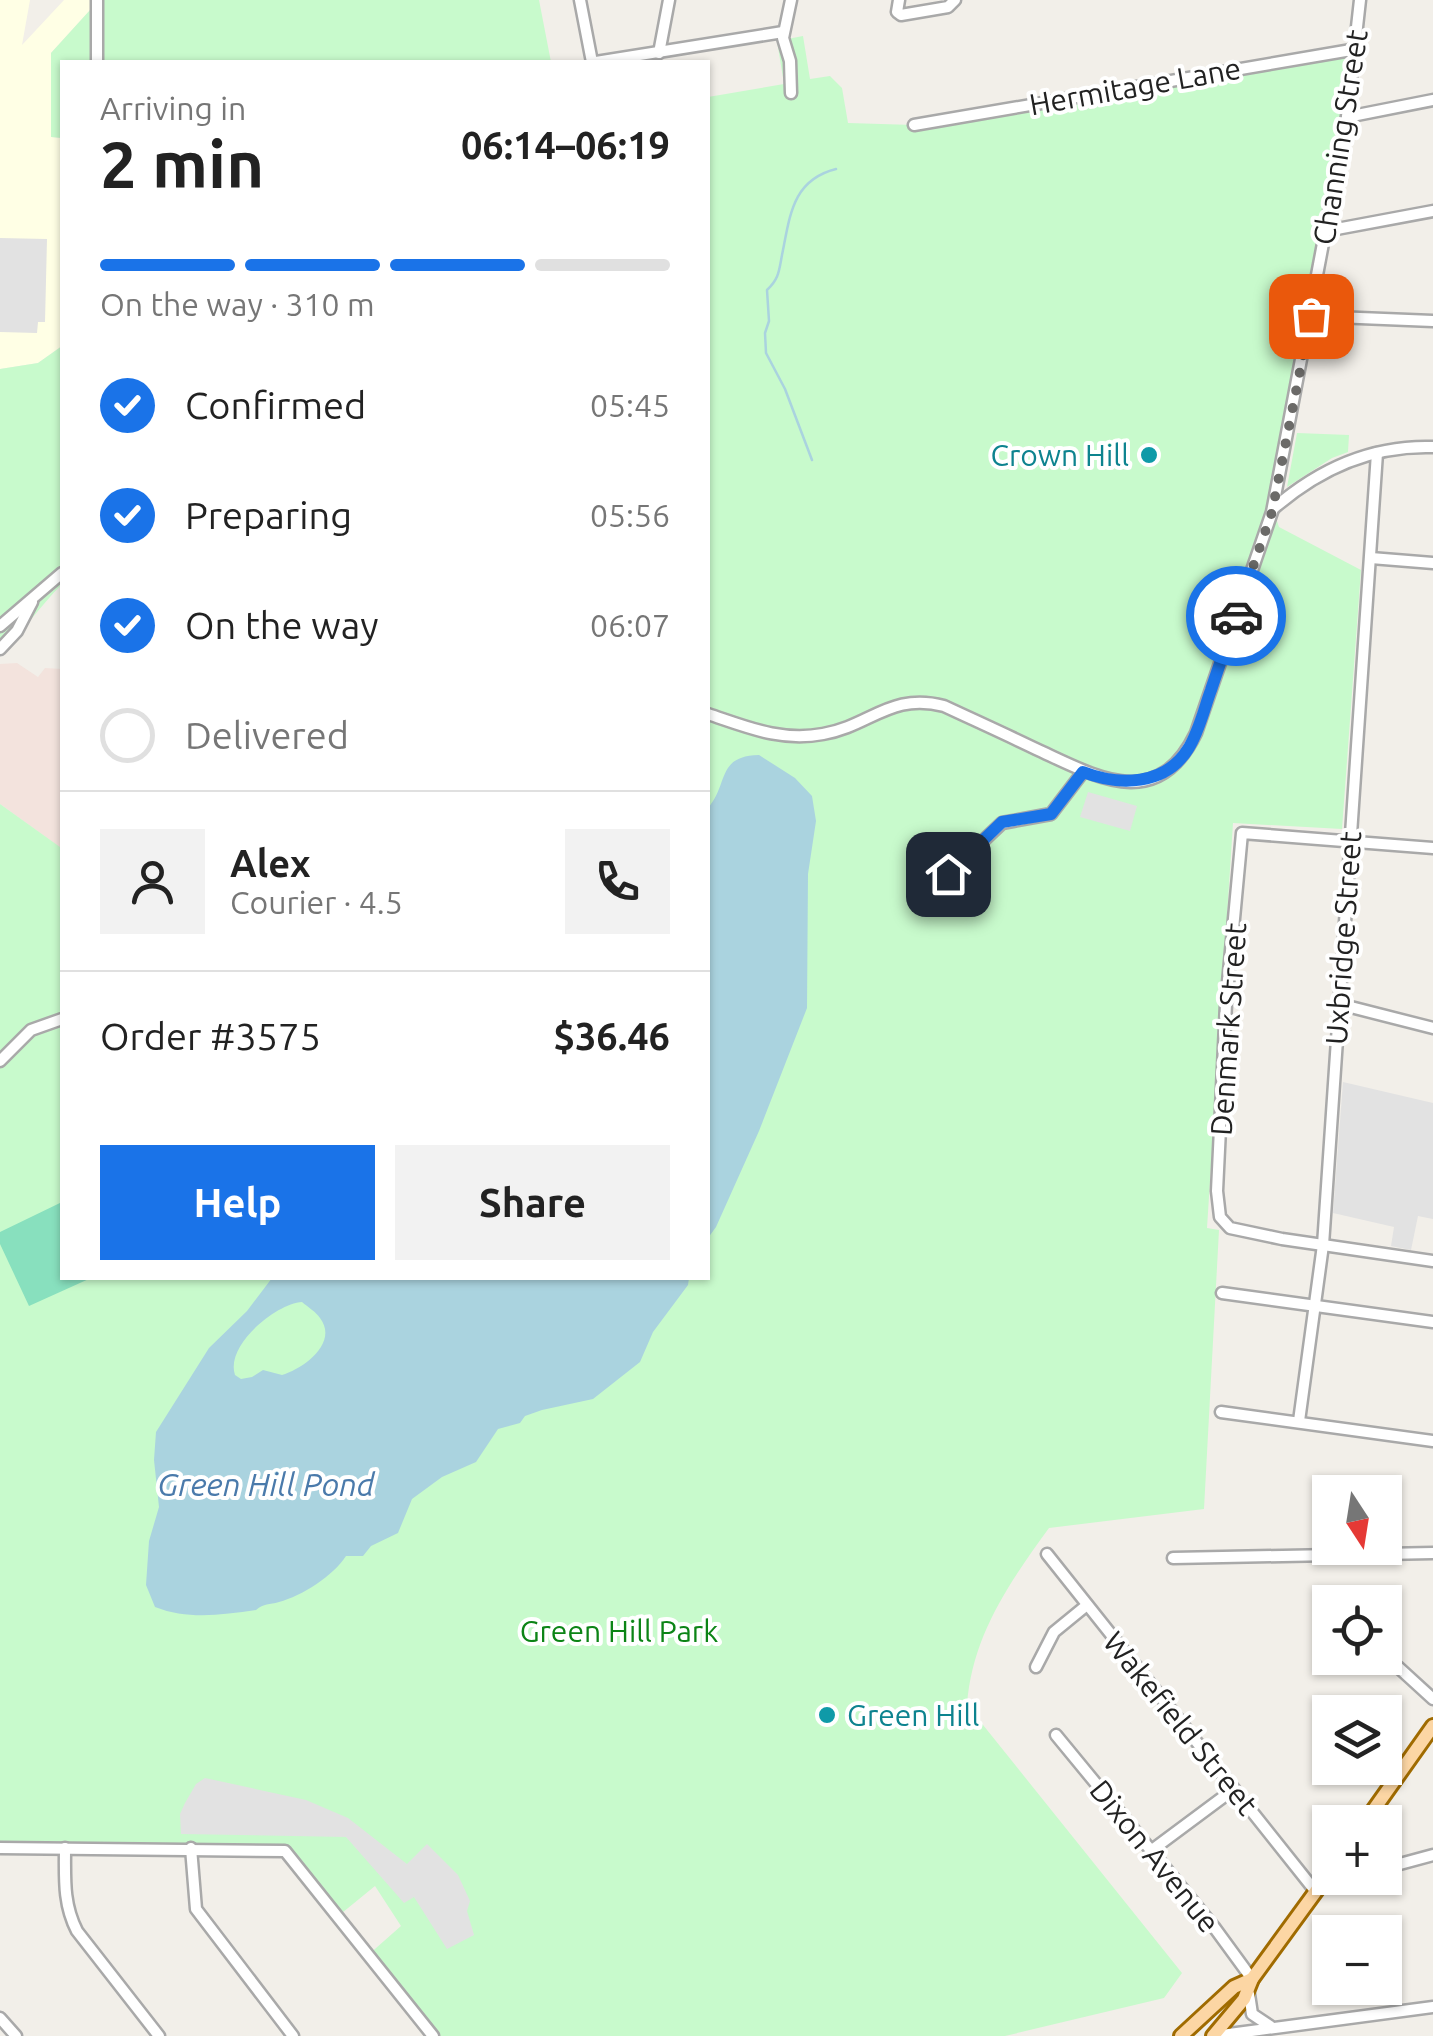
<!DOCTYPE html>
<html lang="en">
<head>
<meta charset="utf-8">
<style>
  :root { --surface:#fff; --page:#f2f2f2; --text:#222; --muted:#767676; --line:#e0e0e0; --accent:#1a73e8 }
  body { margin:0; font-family:Ubuntu,sans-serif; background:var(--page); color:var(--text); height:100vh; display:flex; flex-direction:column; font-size:38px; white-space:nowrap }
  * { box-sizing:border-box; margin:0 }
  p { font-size:32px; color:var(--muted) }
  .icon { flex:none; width:55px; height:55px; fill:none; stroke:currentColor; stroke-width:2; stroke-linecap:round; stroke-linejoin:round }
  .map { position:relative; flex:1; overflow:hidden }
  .side { position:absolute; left:60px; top:60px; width:650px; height:1220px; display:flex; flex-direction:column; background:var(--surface); border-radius:0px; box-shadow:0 2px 8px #0004 }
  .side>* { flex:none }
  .needle { width:65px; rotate:168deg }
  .controls { position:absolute; left:1312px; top:1475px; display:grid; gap:20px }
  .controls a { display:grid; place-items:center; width:90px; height:90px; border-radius:0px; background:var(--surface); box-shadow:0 2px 8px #0004; font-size:50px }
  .pin { position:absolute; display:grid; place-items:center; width:85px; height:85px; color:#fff; margin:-42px; border-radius:20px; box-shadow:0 5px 15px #0006 }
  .courier { position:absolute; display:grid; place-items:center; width:100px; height:100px; margin:-50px; border:8px solid #1a73e8; border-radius:50%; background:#fff; color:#222; box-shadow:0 2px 12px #0007 }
  .summary em { font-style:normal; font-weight:700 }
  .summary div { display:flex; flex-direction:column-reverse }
  .summary { display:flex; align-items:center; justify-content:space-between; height:170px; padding:0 40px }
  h1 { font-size:65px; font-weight:700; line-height:75px }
  .bar { display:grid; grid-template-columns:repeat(4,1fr); gap:15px 10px; align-content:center; height:120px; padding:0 40px }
  .bar i { height:12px; border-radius:8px; background:var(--line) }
  .bar .selected { background:var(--accent) }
  .bar p { grid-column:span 4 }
  .line { display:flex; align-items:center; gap:25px; padding:0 40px; border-top:2px solid var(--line) }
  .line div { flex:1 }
  .round { display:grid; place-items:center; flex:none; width:105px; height:105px; border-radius:0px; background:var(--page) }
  ol { padding:0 40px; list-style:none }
  li { display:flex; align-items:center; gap:30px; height:110px }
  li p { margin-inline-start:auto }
  li .icon { padding:10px; border-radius:50%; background:var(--accent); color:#fff; stroke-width:4 }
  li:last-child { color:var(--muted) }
  li i { width:55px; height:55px; border:5px solid var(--line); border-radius:50% }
  .primary-button { display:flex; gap:20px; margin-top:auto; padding:20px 40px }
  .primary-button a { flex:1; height:115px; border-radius:0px; background:var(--accent); color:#fff; font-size:40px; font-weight:700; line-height:115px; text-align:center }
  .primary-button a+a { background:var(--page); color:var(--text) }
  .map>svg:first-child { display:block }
</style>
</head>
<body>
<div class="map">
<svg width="1433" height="2036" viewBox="0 0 1433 2036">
  <rect width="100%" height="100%" fill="#f2efe9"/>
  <polygon fill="#ffffe5" points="0,0 30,0 22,45 64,0 91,0 91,9 51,53 51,137 62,138 62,346 38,363 0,369"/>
  <polygon fill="#f3e3dd" points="17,663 38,677 45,668 62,669 61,848 0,804 0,664"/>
  <g fill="#c8facc">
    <polygon points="91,0 539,0 551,62 62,62 62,138 51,137 51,53 91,9"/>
    <path d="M 803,36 L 810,79 L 830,76 L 842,88 L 848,123 L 914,125 L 1357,49 L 1273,509 L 1279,527 L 1361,570 L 1342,829 L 1233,823 L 1207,1228 L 1219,1230 L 1204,1509 L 1049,1528 C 1009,1583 972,1636 967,1705 L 1182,1973 L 1164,1998 L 1005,2036 L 433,2036 L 367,1956 L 401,1926 L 375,1886 L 337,1917 L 285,1851 L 0,1848 L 0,804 L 60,847 L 62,846 L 62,1278 L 708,1278 L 708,97 L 784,84 L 777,41 Z"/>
    <path d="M 62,346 L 62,584 C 40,606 23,632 0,654 L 0,369 L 38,363 Z"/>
    <polygon points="1297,433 1349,435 1348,452 1332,458 1287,487"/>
  </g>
  <polygon fill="#88e0be" points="62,1202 62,1278 91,1278 29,1306 0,1244 0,1232"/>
  <g fill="#e2e2e2">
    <polygon points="0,238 47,239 45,322 38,322 37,333 0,332"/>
    <polygon points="1088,792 1137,806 1130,831 1080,817"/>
    <polygon points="1343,1082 1433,1103 1433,1219 1418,1216 1411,1250 1391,1246 1394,1227 1333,1213"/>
    <polygon points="205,1778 306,1800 348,1818 407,1864 427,1844 458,1875 470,1901 467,1911 474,1935 447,1949 414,1897 404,1903 346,1837 181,1834 180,1814 185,1803 196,1784"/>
  </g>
  <g fill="#aad3df" fill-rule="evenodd">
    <path d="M 759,755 L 795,778 L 812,796 L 816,821 L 808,874 L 807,1008 L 759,1131 L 716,1227 L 708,1238 L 708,808 C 729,784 716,756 759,755 Z"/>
    <path d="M 272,1278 L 689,1278 L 688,1285 L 653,1332 L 640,1362 L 593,1399 L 542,1410 L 525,1416 L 520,1423 L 498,1429 L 476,1462 L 442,1477 L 412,1499 L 398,1533 L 371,1546 L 363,1556 L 346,1556 C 333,1576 302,1596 279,1602 C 269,1605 264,1603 256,1610 C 221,1615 188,1620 155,1607 L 146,1585 L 149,1541 L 159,1507 L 154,1460 L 156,1432 L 209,1348 L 247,1311 ZM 302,1302 C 308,1307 316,1312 320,1318 C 339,1343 303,1369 282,1375 L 263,1370 L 252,1377 L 241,1379 L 235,1375 C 225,1346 275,1304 302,1302 Z"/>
  </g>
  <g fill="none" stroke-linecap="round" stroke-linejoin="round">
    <path stroke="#aad3df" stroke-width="2.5" d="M 812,460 L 785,389 L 766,353 L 765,333 L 769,321 L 767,290 C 779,279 779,271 782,255 C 790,216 792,180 836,169"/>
    <defs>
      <g id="minor">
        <polyline points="97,0 97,62"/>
        <polyline points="580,0 592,62"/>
        <polyline points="899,0 897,12 901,15 948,7 955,0"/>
        <polyline points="659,53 669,0"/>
        <polyline points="596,62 783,32"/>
        <polyline points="791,93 790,61 783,38 791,0"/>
        <polyline points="1347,117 1433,100"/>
        <polyline points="914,125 1357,49"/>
        <polyline points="1326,231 1433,211"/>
        <polyline points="1311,316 1433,321"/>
        <path d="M 1274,508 C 1319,469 1372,445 1433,447"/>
        <polyline points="1371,558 1433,563"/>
        <polyline points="0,626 62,573"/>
        <polyline points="0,649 17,631 32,602"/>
        <path d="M 708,714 C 747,727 781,742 823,734 C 870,726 891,692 944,706 C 974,720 1005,734 1036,749 C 1095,776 1157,814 1196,733 L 1272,512 L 1347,117 L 1360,0"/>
        <polyline points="1433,848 1242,833 1226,1004 1217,1191 1220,1217 1230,1228 1282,1239 1433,1261"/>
        <polyline points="948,874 1002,823 1051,814 1083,772"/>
        <polyline points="1339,1004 1433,1028"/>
        <polyline points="0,1061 31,1030 62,1019"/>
        <polyline points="1222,1293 1433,1322"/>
        <polyline points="1221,1412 1433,1441"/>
        <polyline points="1299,1421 1323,1245 1377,453"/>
        <polyline points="1047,1554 1316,1892"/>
        <polyline points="1173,1558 1433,1553"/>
        <polyline points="1378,1658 1398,1667 1433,1699"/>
        <polyline points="1036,1667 1054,1632 1087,1605"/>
        <polyline points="1056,1735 1214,1927 1252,1979"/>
        <polyline points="0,1848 285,1851 433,2036"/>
        <path d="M 65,1848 C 65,1878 63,1904 77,1931 L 159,2036"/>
        <polyline points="191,1848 196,1909 293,2036"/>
        <polyline points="1152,1850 1234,1789"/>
        <polyline points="1385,1868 1433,1855"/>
        <polyline points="1249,1994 1252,2014 1270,2026"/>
        <polyline points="0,2018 16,2036"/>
        <polyline points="1214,2036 1433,2007"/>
      </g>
      <g id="major">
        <polyline points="1365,1822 1433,1726"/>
        <polyline points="1181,2036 1234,1987 1252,1979"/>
        <polyline points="1213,2036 1244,1999 1252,1979 1330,1872"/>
      </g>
    </defs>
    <use href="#minor" stroke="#a9a9a9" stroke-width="15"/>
    <use href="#major" stroke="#a06b00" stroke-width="18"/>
    <use href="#minor" stroke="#fff" stroke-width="10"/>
    <use href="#major" stroke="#fcd6a4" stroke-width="12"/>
  </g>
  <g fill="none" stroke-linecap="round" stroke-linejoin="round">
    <polyline stroke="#6b6a68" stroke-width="10" stroke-dasharray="0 18" points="1236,616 1272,512 1311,316"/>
    <path stroke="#1a73e8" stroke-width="12" d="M 948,874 L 1002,822 L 1051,814 L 1083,772 C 1119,786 1165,786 1188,749 C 1199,732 1204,709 1211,690 C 1219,666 1228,641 1236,616"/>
  </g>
  <g fill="#0f9aa8" stroke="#fff" stroke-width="4">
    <circle cx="1149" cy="455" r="10"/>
    <circle cx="827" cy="1715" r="10"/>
  </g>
  <g text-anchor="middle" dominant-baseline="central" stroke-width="8" stroke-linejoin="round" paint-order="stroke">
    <g font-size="30" fill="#222" stroke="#fff">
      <text transform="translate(1135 86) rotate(-10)">Hermitage Lane</text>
      <text transform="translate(1340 137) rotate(-81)">Channing Street</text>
      <text transform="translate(1343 938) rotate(-86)">Uxbridge Street</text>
      <text transform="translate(1228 1029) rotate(-86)">Denmark Street</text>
      <text transform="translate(1181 1723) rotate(51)">Wakefield Street</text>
      <text transform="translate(1155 1856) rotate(51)">Dixon Avenue</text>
    </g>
    <g font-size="30" fill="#0d838f" stroke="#fff" text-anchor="end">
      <text x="1129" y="455">Crown Hill</text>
      <text x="847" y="1715" text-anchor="start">Green Hill</text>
    </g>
    <g font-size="30" fill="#0c8416" stroke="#fff">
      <text x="619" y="1631">Green Hill Park</text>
    </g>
    <g font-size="32" font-style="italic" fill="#4a7aab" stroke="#fff">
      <text x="266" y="1484">Green Hill Pond</text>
    </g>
  </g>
</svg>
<div class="controls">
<a><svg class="needle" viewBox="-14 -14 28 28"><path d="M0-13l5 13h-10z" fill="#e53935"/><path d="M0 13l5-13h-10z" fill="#767676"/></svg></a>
<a><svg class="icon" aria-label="locate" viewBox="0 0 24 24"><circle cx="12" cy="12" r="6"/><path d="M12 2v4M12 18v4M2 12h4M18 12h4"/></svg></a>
<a><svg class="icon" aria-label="layers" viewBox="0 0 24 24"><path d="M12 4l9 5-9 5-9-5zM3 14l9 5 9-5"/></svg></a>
<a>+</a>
<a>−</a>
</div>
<div class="pin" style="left:1311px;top:316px;background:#ea580c"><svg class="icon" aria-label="bag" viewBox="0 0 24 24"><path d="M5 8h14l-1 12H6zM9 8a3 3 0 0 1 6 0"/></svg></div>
<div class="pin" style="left:948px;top:874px;background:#1f2937"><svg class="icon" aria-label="home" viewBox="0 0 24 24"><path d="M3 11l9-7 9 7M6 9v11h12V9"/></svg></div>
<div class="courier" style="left:1236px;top:616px"><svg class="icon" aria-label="car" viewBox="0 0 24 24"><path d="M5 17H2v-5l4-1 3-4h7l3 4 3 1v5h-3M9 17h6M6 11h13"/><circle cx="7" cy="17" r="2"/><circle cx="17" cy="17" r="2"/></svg></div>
<section class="side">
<div class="summary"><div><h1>2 min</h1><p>Arriving in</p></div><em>06:14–06:19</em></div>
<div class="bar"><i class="selected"></i><i class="selected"></i><i class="selected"></i><i></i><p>On the way · 310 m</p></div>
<ol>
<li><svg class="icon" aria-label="check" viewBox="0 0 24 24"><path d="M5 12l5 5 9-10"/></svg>Confirmed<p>05:45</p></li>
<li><svg class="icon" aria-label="check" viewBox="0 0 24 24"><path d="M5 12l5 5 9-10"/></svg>Preparing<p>05:56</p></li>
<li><svg class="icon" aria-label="check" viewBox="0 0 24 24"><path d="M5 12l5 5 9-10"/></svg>On the way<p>06:07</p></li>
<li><i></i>Delivered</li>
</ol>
<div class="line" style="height:180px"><a class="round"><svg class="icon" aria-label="person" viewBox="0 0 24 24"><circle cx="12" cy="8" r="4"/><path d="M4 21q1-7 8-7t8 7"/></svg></a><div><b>Alex</b><p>Courier · 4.5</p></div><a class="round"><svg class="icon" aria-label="phone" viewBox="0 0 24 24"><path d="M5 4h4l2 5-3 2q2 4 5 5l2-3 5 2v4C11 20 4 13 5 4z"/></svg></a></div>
<div class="line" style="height:130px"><div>Order #3575</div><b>$36.46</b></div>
<div class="primary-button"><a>Help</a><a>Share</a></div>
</section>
</div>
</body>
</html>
